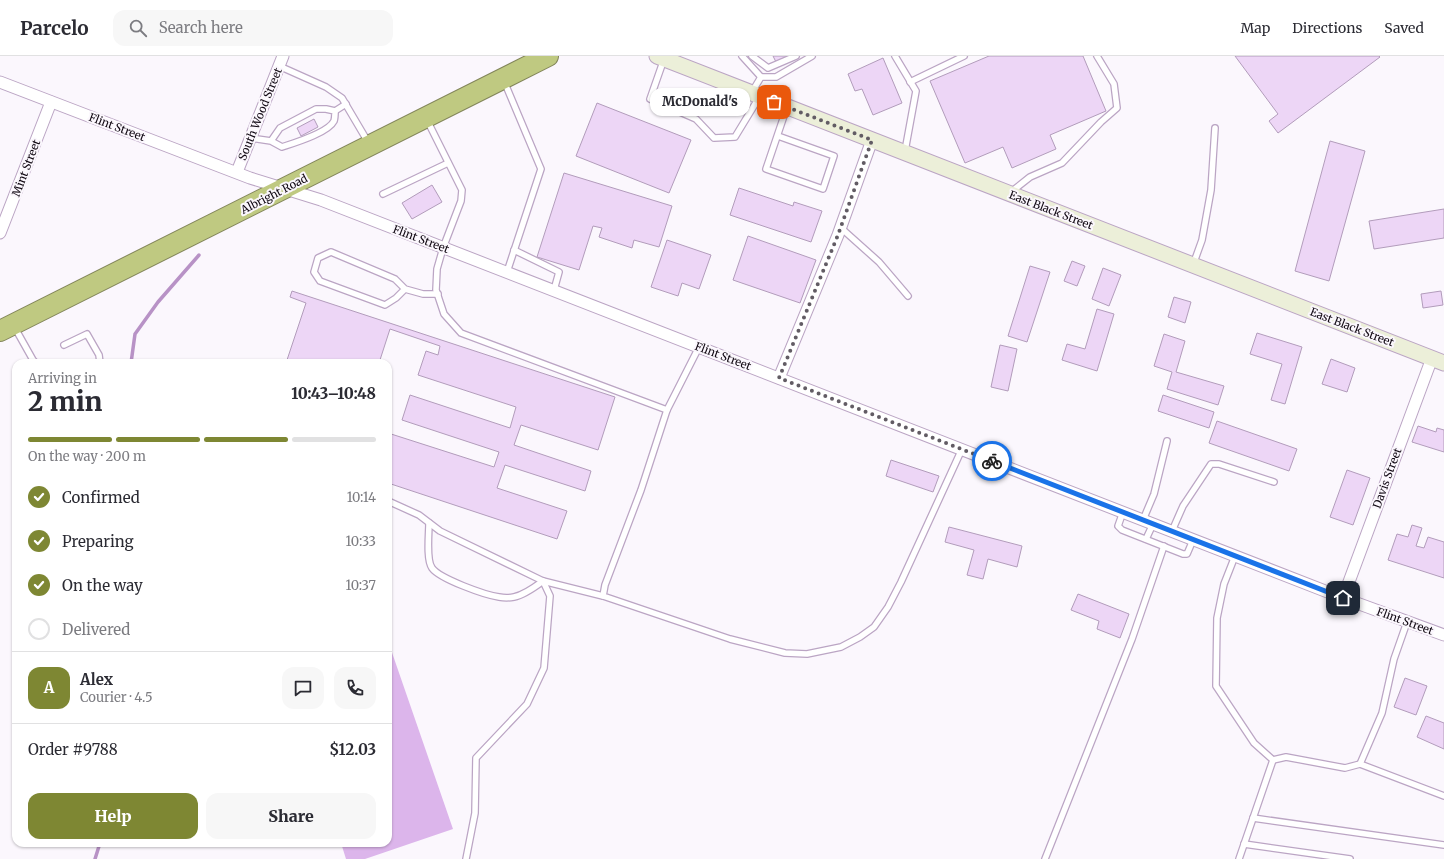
<!DOCTYPE html>
<html lang="en">
<head>
<meta charset="utf-8">
<style>
  :root { --surface:#fff; --page:#f7f7f7; --text:#2b2b33; --muted:#7c7c81; --line:#e1e1e2; --accent:#7e8733 }
  body { margin:0; font-family:Merriweather,serif; background:var(--page); color:var(--text); height:100vh; display:flex; flex-direction:column; font-size:15px; white-space:nowrap }
  * { box-sizing:border-box; margin:0 }
  p { font-size:13px; color:var(--muted) }
  .icon { flex:none; width:22px; height:22px; fill:none; stroke:currentColor; stroke-width:2; stroke-linecap:round; stroke-linejoin:round }
  .map { position:relative; flex:1; overflow:hidden }
  .panel { position:absolute; left:12px; top:303px; width:380px; height:488px; display:flex; flex-direction:column; background:var(--surface); border-radius:12px; box-shadow:0 1px 3px #0004 }
  .panel>* { flex:none }
  .pin { position:absolute; display:grid; place-items:center; width:34px; height:34px; color:#fff; margin:-17px; border-radius:8px; box-shadow:0 2px 6px #0006 }
  .courier { position:absolute; display:grid; place-items:center; width:40px; height:40px; margin:-20px; border:3px solid #1a73e8; border-radius:50%; background:#fff; color:#222; box-shadow:0 1px 5px #0007 }
  .bubble { position:absolute; height:28px; border-radius:12px; background:var(--surface); box-shadow:0 1px 3px #0004; font-size:13px; font-weight:800; line-height:28px; text-align:center }
  .overview em { font-style:normal; font-weight:800 }
  .overview div { display:flex; flex-direction:column-reverse }
  .overview { display:flex; align-items:center; justify-content:space-between; height:68px; padding:0 16px }
  h1 { font-size:26px; font-weight:800; line-height:30px }
  .bar { display:grid; grid-template-columns:repeat(4,1fr); gap:6px 4px; align-content:center; height:48px; padding:0 16px }
  .bar i { height:5px; border-radius:3px; background:var(--line) }
  .bar .on { background:var(--accent) }
  .bar p { grid-column:span 4 }
  .line { display:flex; align-items:center; gap:10px; padding:0 16px; border-top:1px solid var(--line) }
  .line div { flex:1 }
  .round { display:grid; place-items:center; flex:none; width:42px; height:42px; border-radius:12px; background:var(--page) }
  ol { padding:0 16px; list-style:none }
  li { display:flex; align-items:center; gap:12px; height:44px }
  li p { margin-inline-start:auto }
  li .icon { padding:4px; border-radius:50%; background:var(--accent); color:#fff; stroke-width:4 }
  li:last-child { color:var(--muted) }
  li i { width:22px; height:22px; border:2px solid var(--line); border-radius:50% }
  .cta { display:flex; gap:8px; margin-top:auto; padding:8px 16px }
  .cta a { flex:1; height:46px; border-radius:12px; background:var(--accent); color:#fff; font-size:16px; font-weight:800; line-height:46px; text-align:center }
  .cta a+a { background:var(--page); color:var(--text) }
  header { display:flex; align-items:center; gap:24px; box-sizing:border-box; height:56px; padding:0 20px; background:var(--surface); border-bottom:1px solid var(--line) }
  header strong { font-size:19px }
  nav { display:flex; gap:22px; margin-inline-start:auto; font-size:14px }
  .search { width:280px; height:36px; background:var(--page); display:flex; align-items:center; gap:10px; box-sizing:border-box; padding:0 14px; border-radius:12px; color:var(--muted); font-size:15px }
  .map>svg:first-child { display:block }
</style>
</head>
<body>
<header>
<strong>Parcelo</strong>
<div class="search"><svg class="icon" aria-label="search" viewBox="0 0 24 24"><circle cx="10" cy="10" r="6"/><path d="M15 15l6 6"/></svg>Search here</div>
<nav><a>Map</a><a>Directions</a><a>Saved</a></nav>
</header>
<div class="map">
<svg width="1444" height="803" viewBox="0 0 1444 803">
  <rect width="100%" height="100%" fill="#fbf7fd"/>
  <polygon fill="#dcb5eb" points="388,585 453,773 365,803 346,803 341,787 388,787"/>
  <g fill="none" stroke-linecap="round" stroke-linejoin="round">
    <g stroke="#b892c6" stroke-width="3.5">
      <polyline points="131,307 135,278 158,246 199,199"/>
      <polyline points="95,803 100,787"/>
    </g>
  </g>
  <g fill="#edd6f6" stroke="#b29cbb">
    <polygon points="773,0 788,0 776,6"/>
    <polygon points="989,0 1083,0 1106,55 1050,79 1056,93 1012,112 1003,91 965,107 930,25"/>
    <polygon points="1235,0 1379,0 1380,1 1278,77 1269,65 1278,58"/>
    <polygon points="883,2 902,47 873,59 862,33 855,35 848,18"/>
    <polygon points="597,47 691,84 669,137 576,100"/>
    <polygon points="314,63 318,71 301,80 297,72"/>
    <polygon points="1330,85 1365,95 1329,225 1295,215"/>
    <polygon points="564,117 672,150 659,191 634,184 632,192 599,181 602,172 593,170 579,214 537,201"/>
    <polygon points="432,129 442,146 412,163 402,147"/>
    <polygon points="739,132 793,150 794,146 822,155 811,186 730,159"/>
    <polygon points="1444,153 1444,182 1374,193 1369,165"/>
    <polygon points="748,180 816,204 800,247 733,224"/>
    <polygon points="667,184 711,199 699,233 682,227 678,240 651,231"/>
    <polygon points="1072,205 1085,210 1077,230 1064,225"/>
    <polygon points="1030,210 1050,216 1027,286 1008,280"/>
    <polygon points="1103,212 1121,219 1109,250 1092,243"/>
    <polygon points="292,235 615,341 598,394 521,369 514,389 591,415 585,435 505,409 497,432 567,455 557,483 388,427 388,377 494,411 499,396 402,364 410,339 510,372 516,351 418,319 426,295 438,299 440,290 390,273 379,307 286,307 306,247 290,241"/>
    <polygon points="1441,235 1443,249 1423,252 1421,238"/>
    <polygon points="1174,241 1191,246 1185,267 1168,261"/>
    <polygon points="1097,253 1114,258 1097,315 1062,304 1067,288 1085,293"/>
    <polygon points="1257,277 1302,291 1285,348 1271,344 1282,308 1250,298"/>
    <polygon points="1164,278 1185,285 1176,316 1224,330 1218,349 1167,333 1172,316 1154,310"/>
    <polygon points="1000,289 1017,293 1008,335 991,331"/>
    <polygon points="1331,303 1355,312 1347,336 1322,328"/>
    <polygon points="1163,339 1214,356 1209,372 1158,355"/>
    <polygon points="1217,365 1297,393 1289,415 1209,387"/>
    <polygon points="1418,370 1436,376 1437,372 1444,374 1444,396 1412,386"/>
    <polygon points="891,404 939,420 933,436 886,420"/>
    <polygon points="1347,414 1370,422 1353,469 1330,461"/>
    <polygon points="1412,469 1422,472 1416,490 1424,492 1428,481 1444,486 1444,522 1388,504 1397,478 1408,481"/>
    <polygon points="949,471 1022,490 1017,511 988,503 983,523 967,519 974,494 945,486"/>
    <polygon points="1078,538 1129,558 1120,582 1097,573 1099,565 1071,554"/>
    <polygon points="1405,622 1427,630 1416,659 1394,651"/>
    <polygon points="1426,660 1444,667 1444,693 1417,681"/>
  </g>
  <g fill="none" stroke-linecap="round" stroke-linejoin="round">
    <defs>
      <g id="lane">
        <polyline points="742,0 761,21"/>
        <polyline points="752,0 768,12 796,0"/>
        <polyline points="895,0 916,35 905,95"/>
        <polyline points="664,3 650,43 696,63 714,82 735,81 760,40"/>
        <polyline points="279,10 326,31 342,42 368,86"/>
        <polyline points="504,25 541,113 507,216"/>
        <polyline points="910,26 964,0"/>
        <polyline points="752,36 761,21 776,21 812,0"/>
        <polyline points="335,55 346,48"/>
        <polyline points="427,64 462,134 461,145 443,192 437,213 436,234 444,258 461,277 667,354 699,291"/>
        <polyline points="778,80 834,100 823,133 766,113 787,51"/>
        <path d="M 250,82 L 271,85 L 282,91 C 294,87 328,77 334,65 C 335,62 335,58 335,55 L 326,53 L 316,53 L 280,72 L 271,85"/>
        <polyline points="1011,136 1030,121 1062,107 1101,66 1117,52 1114,28 1097,0"/>
        <polyline points="383,138 448,107"/>
        <polyline points="841,172 879,206 908,240"/>
        <polyline points="514,194 559,216 554,234"/>
        <polyline points="1193,209 1202,184 1211,134 1215,72"/>
        <polyline points="405,233 396,242 385,249 320,225 314,216 318,202 331,196 395,223 405,233 423,238 438,238"/>
        <polyline points="15,272 33,304 36,307"/>
        <polyline points="64,289 87,278 99,299 100,307"/>
        <polyline points="667,354 641,434 605,529 603,540 730,583 785,597 807,598 841,591 860,581 874,571 888,551 901,526 962,393"/>
        <polyline points="388,445 419,459 440,475 543,525 603,540"/>
        <polyline points="1123,456 1118,470 1122,474 1183,498 1187,498 1193,484"/>
        <polyline points="1143,464 1154,438 1167,385"/>
        <path d="M 429,467 C 429,477 426,504 432,512 C 440,523 485,539 499,541 C 504,542 509,542 514,541 C 524,539 535,531 543,525 L 550,540 L 544,612 L 527,648 L 476,702 L 475,757 L 466,803"/>
        <polyline points="1172,475 1183,450 1211,408 1219,408 1274,426"/>
        <polyline points="1146,483 1153,468"/>
        <polyline points="1235,500 1224,528 1217,562 1216,630 1254,687 1273,704 1239,803"/>
        <polyline points="1273,704 1286,701 1345,712 1360,708 1382,657 1394,603 1407,566"/>
        <polyline points="1360,708 1444,740"/>
        <polyline points="1253,762 1444,789"/>
        <polyline points="1244,788 1350,803"/>
        <polyline points="1045,803 1132,583 1164,490"/>
      </g>
      <g id="street">
        <polyline points="0,26 250,122 321,144 1343,542 1444,579"/>
        <polyline points="237,116 283,0"/>
        <polyline points="0,177 51,46"/>
        <polyline points="779,322 838,179 872,84"/>
        <polyline points="1343,542 1432,302"/>
      </g>
      <polyline id="secondary" points="657,0 1444,307"/>
      <polyline id="highway" points="0,275 548,0"/>
    </defs>
    <use href="#lane" stroke="#bba5c4" stroke-width="8"/>
    <use href="#street" stroke="#bba5c4" stroke-width="13"/>
    <use href="#secondary" stroke="#bba5c4" stroke-width="17"/>
    <use href="#highway" stroke="#82855a" stroke-width="22"/>
    <use href="#lane" stroke="#fff" stroke-width="5.5"/>
    <use href="#street" stroke="#fff" stroke-width="11"/>
    <use href="#secondary" stroke="#ecefd9" stroke-width="15"/>
    <use href="#highway" stroke="#bfc981" stroke-width="20"/>
  </g>
  <g fill="none" stroke-linecap="round" stroke-linejoin="round">
    <polyline stroke="#625c64" stroke-width="4" stroke-dasharray="0 7.2" points="774,46 872,84 838,179 779,322 992,405"/>
    <polyline stroke="#1a73e8" stroke-width="5" points="992,405 1343,542"/>
  </g>
  <g text-anchor="middle" dominant-baseline="central" stroke-width="4" stroke-linejoin="round" paint-order="stroke">
    <g font-size="11" fill="#100812" stroke="#fbf7fd">
      <text transform="translate(260 58) rotate(-68)">South Wood Street</text>
      <text transform="translate(117 71) rotate(21)">Flint Street</text>
      <text transform="translate(26 112) rotate(-69)">Mint Street</text>
      <text transform="translate(274 138) rotate(-27)">Albright Road</text>
      <text transform="translate(1051 154) rotate(21)">East Black Street</text>
      <text transform="translate(421 183) rotate(21)">Flint Street</text>
      <text transform="translate(1352 271) rotate(21)">East Black Street</text>
      <text transform="translate(723 300) rotate(21)">Flint Street</text>
      <text transform="translate(1387 422) rotate(-70)">Davis Street</text>
      <text transform="translate(1405 565) rotate(20)">Flint Street</text>
    </g>
  </g>
</svg>
<div class="pin" style="left:774px;top:46px;background:#ea580c"><svg class="icon" aria-label="bag" viewBox="0 0 24 24"><path d="M5 8h14l-1 12H6zM9 8a3 3 0 0 1 6 0"/></svg></div>
<div class="pin" style="left:1343px;top:542px;background:#1f2937"><svg class="icon" aria-label="home" viewBox="0 0 24 24"><path d="M3 11l9-7 9 7M6 9v11h12V9"/></svg></div>
<div class="courier" style="left:992px;top:405px"><svg class="icon" aria-label="bike" viewBox="0 0 24 24"><circle cx="6" cy="16" r="4"/><circle cx="18" cy="16" r="4"/><path d="M6 16l4-8h5l3 8M10 8l3 8H6M13 5h3"/></svg></div>
<div class="bubble" style="left:650px;top:32px;width:100px">McDonald's</div>
<section class="panel">
<div class="overview"><div><h1>2 min</h1><p>Arriving in</p></div><em>10:43–10:48</em></div>
<div class="bar"><i class="on"></i><i class="on"></i><i class="on"></i><i></i><p>On the way · 200 m</p></div>
<ol>
<li><svg class="icon" aria-label="check" viewBox="0 0 24 24"><path d="M5 12l5 5 9-10"/></svg>Confirmed<p>10:14</p></li>
<li><svg class="icon" aria-label="check" viewBox="0 0 24 24"><path d="M5 12l5 5 9-10"/></svg>Preparing<p>10:33</p></li>
<li><svg class="icon" aria-label="check" viewBox="0 0 24 24"><path d="M5 12l5 5 9-10"/></svg>On the way<p>10:37</p></li>
<li><i></i>Delivered</li>
</ol>
<div class="line" style="height:72px"><b class="round" style="background:var(--accent);color:#fff">A</b><div><b>Alex</b><p>Courier · 4.5</p></div><a class="round"><svg class="icon" aria-label="chat" viewBox="0 0 24 24"><path d="M4 5h16v11H9l-5 4z"/></svg></a><a class="round"><svg class="icon" aria-label="phone" viewBox="0 0 24 24"><path d="M5 4h4l2 5-3 2q2 4 5 5l2-3 5 2v4C11 20 4 13 5 4z"/></svg></a></div>
<div class="line" style="height:52px"><div>Order #9788</div><b>$12.03</b></div>
<div class="cta"><a>Help</a><a>Share</a></div>
</section>
</div>
</body>
</html>
